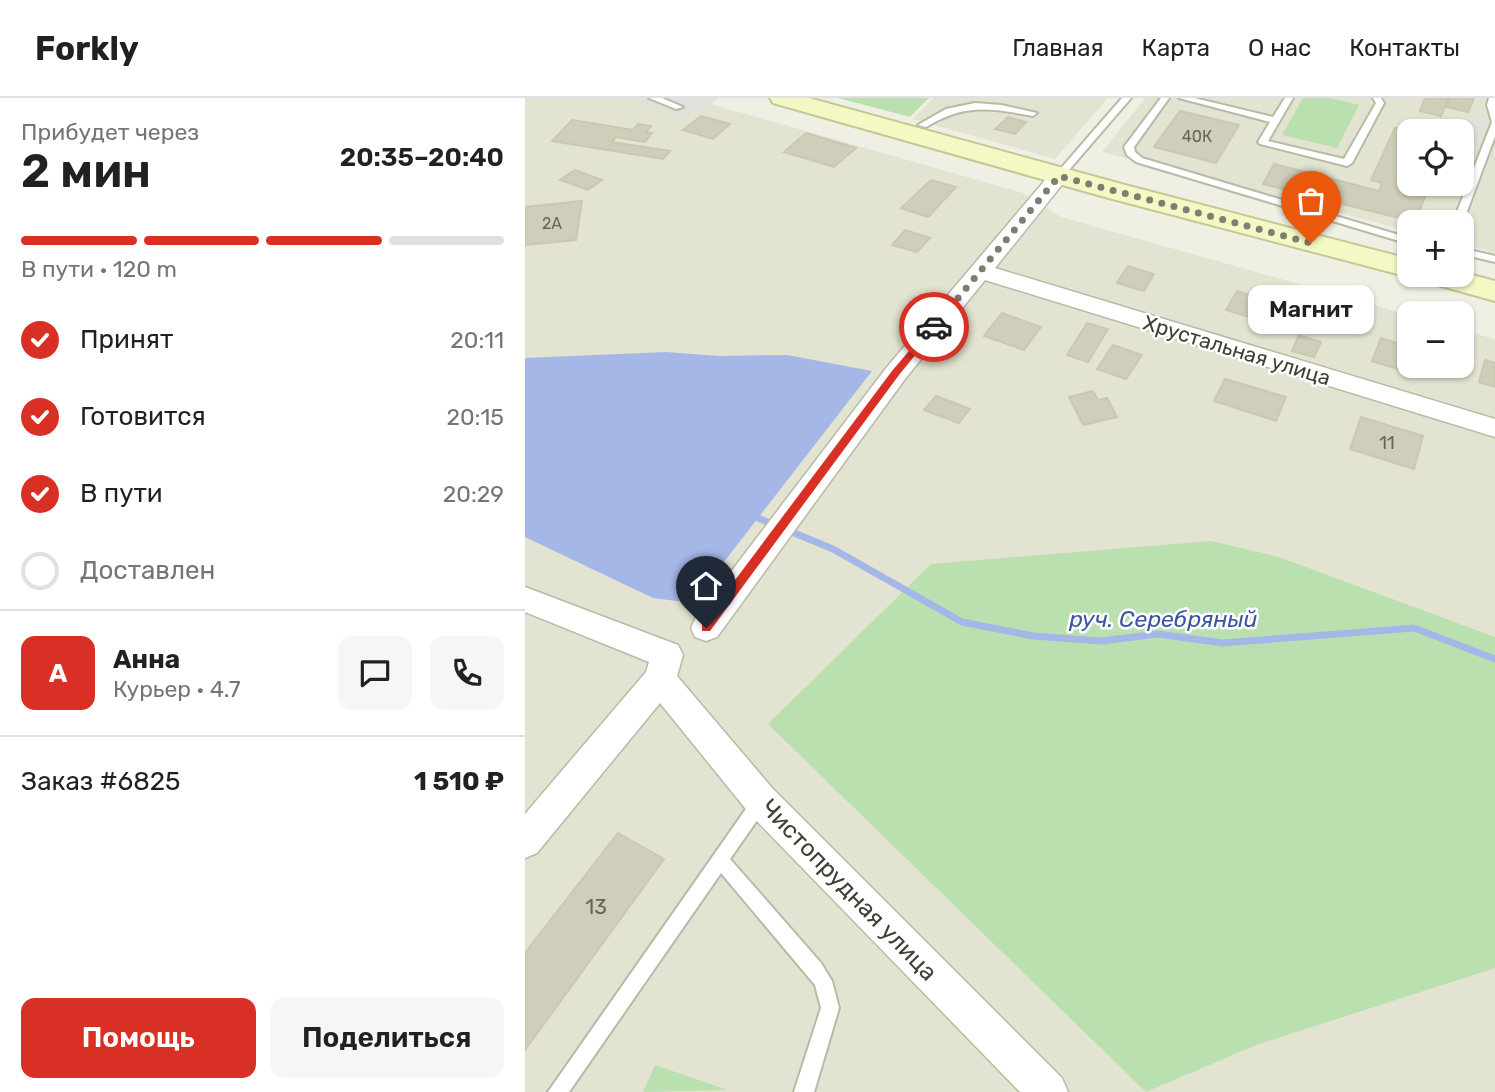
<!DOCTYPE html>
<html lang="ru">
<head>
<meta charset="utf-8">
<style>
  :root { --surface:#fff; --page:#f6f6f6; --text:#202124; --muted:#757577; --line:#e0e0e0; --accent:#d93025 }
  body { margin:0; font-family:Rubik,sans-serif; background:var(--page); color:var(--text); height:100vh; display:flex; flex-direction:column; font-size:26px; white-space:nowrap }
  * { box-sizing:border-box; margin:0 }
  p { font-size:23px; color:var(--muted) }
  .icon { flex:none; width:38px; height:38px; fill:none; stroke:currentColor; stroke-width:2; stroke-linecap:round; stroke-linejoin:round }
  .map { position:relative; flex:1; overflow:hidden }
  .panel { display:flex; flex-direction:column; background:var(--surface); width:525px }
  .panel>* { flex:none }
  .fabs { position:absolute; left:872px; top:21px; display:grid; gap:14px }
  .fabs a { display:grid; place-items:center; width:77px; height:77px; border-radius:14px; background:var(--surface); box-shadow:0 2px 5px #0004; font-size:35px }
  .pin { position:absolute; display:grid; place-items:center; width:60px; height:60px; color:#fff; margin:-72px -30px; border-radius:50% 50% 50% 0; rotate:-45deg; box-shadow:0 0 7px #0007 }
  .pin .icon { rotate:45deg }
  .courier { position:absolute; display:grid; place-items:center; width:70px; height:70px; margin:-35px; border:5px solid #d93025; border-radius:50%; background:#fff; color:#222; box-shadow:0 2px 9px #0007 }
  .bubble { position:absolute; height:49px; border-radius:14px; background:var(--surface); box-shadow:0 2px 5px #0004; font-size:23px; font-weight:600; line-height:49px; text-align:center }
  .summary em { font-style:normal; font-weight:600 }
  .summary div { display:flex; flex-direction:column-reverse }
  .summary { display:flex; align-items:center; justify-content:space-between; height:119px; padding:0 21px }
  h1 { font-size:46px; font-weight:600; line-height:52px }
  .bar { display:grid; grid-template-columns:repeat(4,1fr); gap:10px 7px; align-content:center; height:84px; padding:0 21px }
  .bar i { height:9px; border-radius:5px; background:var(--line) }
  .bar .current { background:var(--accent) }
  .bar p { grid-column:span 4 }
  .line { display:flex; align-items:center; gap:18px; padding:0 21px; border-top:2px solid var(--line) }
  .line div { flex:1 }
  .round { display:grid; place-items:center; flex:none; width:74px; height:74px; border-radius:14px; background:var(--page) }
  ol { padding:0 21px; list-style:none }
  li { display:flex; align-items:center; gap:21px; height:77px }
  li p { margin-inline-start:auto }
  li .icon { padding:7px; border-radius:50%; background:var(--accent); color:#fff; stroke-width:4 }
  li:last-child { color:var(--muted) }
  li i { width:38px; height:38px; border:4px solid var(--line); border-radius:50% }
  .action { display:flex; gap:14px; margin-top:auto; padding:14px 21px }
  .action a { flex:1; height:80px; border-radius:14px; background:var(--accent); color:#fff; font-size:28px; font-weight:600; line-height:80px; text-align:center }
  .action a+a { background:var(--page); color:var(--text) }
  header { display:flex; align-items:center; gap:42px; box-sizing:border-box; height:98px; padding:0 35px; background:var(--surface); border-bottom:2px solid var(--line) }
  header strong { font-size:33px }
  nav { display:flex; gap:38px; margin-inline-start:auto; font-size:24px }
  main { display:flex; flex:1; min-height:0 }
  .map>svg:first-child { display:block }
</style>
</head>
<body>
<header>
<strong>Forkly</strong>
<nav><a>Главная</a><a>Карта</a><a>О нас</a><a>Контакты</a></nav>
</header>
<main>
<section class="panel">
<div class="summary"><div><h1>2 мин</h1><p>Прибудет через</p></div><em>20:35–20:40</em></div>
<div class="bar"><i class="current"></i><i class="current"></i><i class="current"></i><i></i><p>В пути · 120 m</p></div>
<ol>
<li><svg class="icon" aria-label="check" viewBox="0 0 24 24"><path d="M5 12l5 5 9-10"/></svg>Принят<p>20:11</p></li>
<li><svg class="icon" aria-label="check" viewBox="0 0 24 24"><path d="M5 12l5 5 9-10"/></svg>Готовится<p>20:15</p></li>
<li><svg class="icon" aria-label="check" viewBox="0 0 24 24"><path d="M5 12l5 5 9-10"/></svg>В пути<p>20:29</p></li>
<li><i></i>Доставлен</li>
</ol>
<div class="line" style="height:126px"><b class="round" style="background:var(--accent);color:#fff">А</b><div><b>Анна</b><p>Курьер · 4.7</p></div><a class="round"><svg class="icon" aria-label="chat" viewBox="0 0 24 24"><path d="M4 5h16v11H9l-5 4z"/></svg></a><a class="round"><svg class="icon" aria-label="phone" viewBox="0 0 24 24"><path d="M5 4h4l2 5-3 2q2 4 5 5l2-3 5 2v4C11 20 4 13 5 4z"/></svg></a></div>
<div class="line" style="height:91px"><div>Заказ #6825</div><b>1 510 ₽</b></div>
<div class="action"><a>Помощь</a><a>Поделиться</a></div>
</section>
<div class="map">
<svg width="970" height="994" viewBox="0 0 970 994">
  <rect width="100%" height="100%" fill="#eff0e3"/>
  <g fill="#e3e3d2" fill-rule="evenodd">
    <polygon points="0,0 165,0 498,95 536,119 884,217 884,268 936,268 936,232 970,241 970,994 0,994"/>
    <polygon points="408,0 583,0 530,61 388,21"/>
    <path d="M 620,0 L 970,0 L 970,155 L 936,146 L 936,124 L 884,124 L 884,133 L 577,54 ZM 884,33 L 936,33 L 936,86 L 884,86 Z"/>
  </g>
  <g fill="#bbe0b0">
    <polygon points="313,0 404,0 385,19"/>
    <polygon points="778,0 806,0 834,7 812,50 757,37"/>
    <polygon points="686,443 754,459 970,539 970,870 731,947 621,994 243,626 406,466"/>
    <polygon points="130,967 203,992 118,994"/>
  </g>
  <g fill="#e1e0db">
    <polygon points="97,0 193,0 178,13 171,11 161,18"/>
    <polygon points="947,16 962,19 952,47 936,43"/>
  </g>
  <polygon fill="#a5b7e7" points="141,254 194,258 262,257 347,273 167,505 128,500 0,439 0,260"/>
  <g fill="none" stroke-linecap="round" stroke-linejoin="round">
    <polyline stroke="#a5b7e7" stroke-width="7" points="223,416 308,451 437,524 508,538 576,543 633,536 698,545 889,530 970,561"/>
  </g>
  <g fill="#d0ceba" stroke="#cac8ae" stroke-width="2">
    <polygon points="900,0 924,0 916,18 895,13"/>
    <polygon points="925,0 949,0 943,14 922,9"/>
    <polygon points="655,13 714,27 691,65 629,49"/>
    <polygon points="176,18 205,26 188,41 158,32"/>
    <polygon points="483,19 501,24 490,36 470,31"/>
    <polygon points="47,22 108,32 113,26 126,28 121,34 127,35 120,44 91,39 87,44 145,53 138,61 27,43"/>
    <polygon points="870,30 884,33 884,86 905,86 890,124 738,86 749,66 854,93 857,85 846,82"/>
    <polygon points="281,35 331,50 309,69 259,54"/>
    <polygon points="50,72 77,82 63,92 35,82"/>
    <polygon points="406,82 431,89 403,119 376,110"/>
    <polygon points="57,103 51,142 0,147 0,109"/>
    <polygon points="380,132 405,140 392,154 367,147"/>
    <polygon points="603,168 629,176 619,193 592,185"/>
    <polygon points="712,193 750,204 740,224 701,212"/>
    <polygon points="477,215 516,229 499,252 459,238"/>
    <polygon points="562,225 583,231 563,264 542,257"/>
    <polygon points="774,237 796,244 789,259 767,253"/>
    <polygon points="856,240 884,249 884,268 896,268 893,277 847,263"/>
    <polygon points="588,247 617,257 601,281 572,271"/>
    <polygon points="960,262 970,265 970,289 954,284"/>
    <polygon points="700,281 761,299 751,323 689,303"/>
    <polygon points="568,293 573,302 582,300 592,319 558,327 544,299"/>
    <polygon points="411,298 445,311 434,325 399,312"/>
    <polygon points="836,319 898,338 889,371 825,351"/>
    <polygon points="93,735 139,761 0,952 0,855"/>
  </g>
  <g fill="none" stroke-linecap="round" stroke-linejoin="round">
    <defs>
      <g id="service">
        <polygon points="124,0 137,0 158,9 151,11"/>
        <polygon points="597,0 606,0 537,80 531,80 531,76"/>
        <polygon points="636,0 644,0 609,49 610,54 617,60 884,140 884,146 611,64 602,57 599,49"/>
        <polygon points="654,0 669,0 748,19 760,0 768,0 743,43 819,61 851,5 848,0 856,0 859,5 827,65 822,68 735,46 733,44 745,24"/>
        <polygon points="964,0 970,0 970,38 938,124 936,126 936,124 928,124 967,24 962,7"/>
        <path d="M 450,5 L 476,7 L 512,15 L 508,18 C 465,10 440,5 401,29 L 393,27 L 421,11 Z"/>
        <polygon points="936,150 970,158 970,164 936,156"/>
        <polygon points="236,695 242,698 244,703 242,708 205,761 296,865 307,883 314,910 289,994 269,994 296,910 290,887 196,775 44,994 23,994 230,698"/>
      </g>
      <g id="minor">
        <polygon points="534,72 541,74 544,78 470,170 970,321 970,339 460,182 380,281 192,539 181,543 170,539 166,530 170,521 362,269 527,74"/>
        <polygon points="0,489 153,547 158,557 152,578 248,691 537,980 543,994 495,994 224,715 135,605 12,755 0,760 0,716 121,574 124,564 0,514"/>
      </g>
      <g id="secondary">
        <polygon points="245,0 284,0 600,87 884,161 884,177 893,177 884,179 580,99 248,5"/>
        <polygon points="936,174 970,183 970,203 902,184 897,177 936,177"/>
      </g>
    </defs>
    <use href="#service" stroke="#bab9a7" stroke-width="4"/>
    <use href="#minor" stroke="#bab9a7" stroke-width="3"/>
    <use href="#secondary" stroke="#c4c895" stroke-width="4"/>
    <use href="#service" fill="#fff" fill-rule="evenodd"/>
    <use href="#minor" fill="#fff" fill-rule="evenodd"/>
    <use href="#secondary" fill="#f4f8c5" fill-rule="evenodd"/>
  </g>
  <polygon fill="#d93025" points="406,227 413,229 374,277 185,533 177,533 177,526 367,273"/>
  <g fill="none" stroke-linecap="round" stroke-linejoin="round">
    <polyline stroke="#7e7e71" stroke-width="7" stroke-dasharray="0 12.6" points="409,229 534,78 786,145"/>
  </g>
  <g text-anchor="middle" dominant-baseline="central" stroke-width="5" stroke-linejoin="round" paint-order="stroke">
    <g font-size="16" fill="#656456">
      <text x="672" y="38">40К</text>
      <text x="27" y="125">2А</text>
    </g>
    <g font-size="18" fill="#656456">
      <text x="862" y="345">11</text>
    </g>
    <g font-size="21" fill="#414034" stroke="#fff">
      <text transform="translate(712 252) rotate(17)">Хрустальная улица</text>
    </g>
    <g font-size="21" fill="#656456">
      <text x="71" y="808">13</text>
    </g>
    <g font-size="23" font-style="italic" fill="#3a54a0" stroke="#fff">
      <text x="638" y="521">руч. Серебряный</text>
    </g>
    <g font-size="24" fill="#414034" stroke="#fff">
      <text transform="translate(324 792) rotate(46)">Чистопрудная улица</text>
    </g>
  </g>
</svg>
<div class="fabs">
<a><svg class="icon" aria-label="locate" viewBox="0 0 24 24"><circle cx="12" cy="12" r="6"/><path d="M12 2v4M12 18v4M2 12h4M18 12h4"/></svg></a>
<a>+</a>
<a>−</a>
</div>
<div class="pin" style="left:786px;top:145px;background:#ea580c"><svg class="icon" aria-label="bag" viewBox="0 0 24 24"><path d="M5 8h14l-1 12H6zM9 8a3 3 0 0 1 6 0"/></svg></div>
<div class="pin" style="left:181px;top:530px;background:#1f2937"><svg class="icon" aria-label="home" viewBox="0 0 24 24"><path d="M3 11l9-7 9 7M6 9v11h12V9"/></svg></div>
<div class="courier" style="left:409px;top:229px"><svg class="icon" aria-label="car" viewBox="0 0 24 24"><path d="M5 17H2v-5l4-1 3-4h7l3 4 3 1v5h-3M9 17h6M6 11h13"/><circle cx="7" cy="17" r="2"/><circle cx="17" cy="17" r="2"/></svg></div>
<div class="bubble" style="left:723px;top:187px;width:126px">Магнит</div>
</div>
</main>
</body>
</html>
